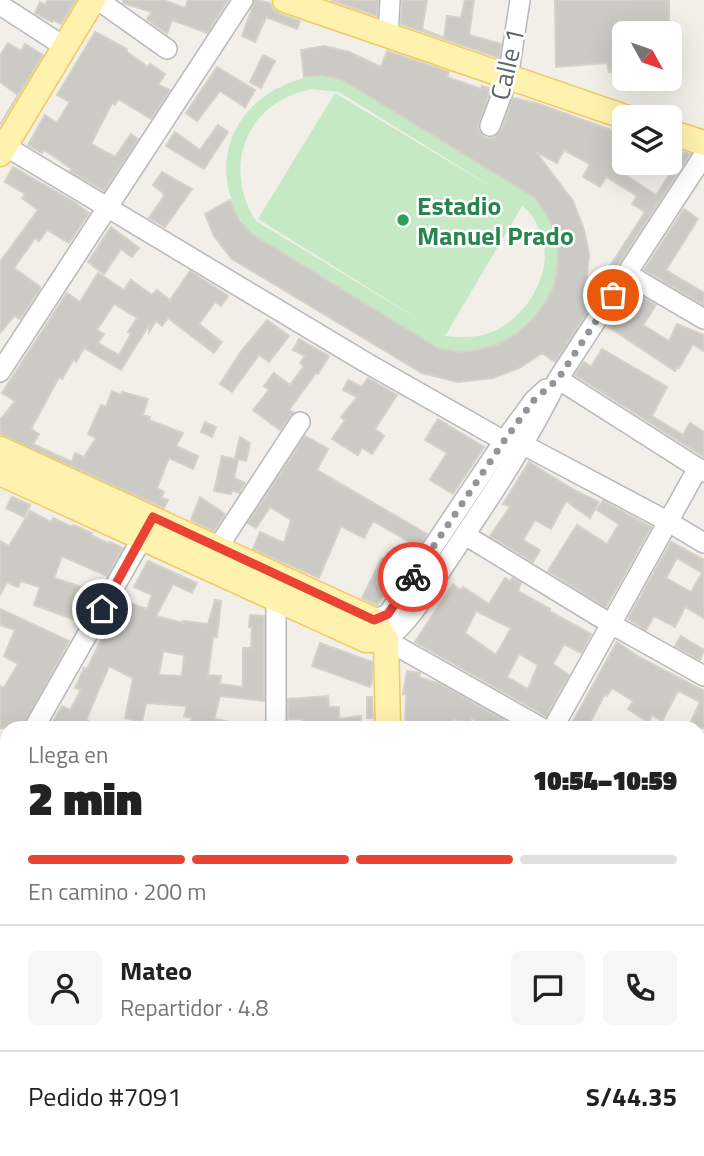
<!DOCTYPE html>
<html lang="es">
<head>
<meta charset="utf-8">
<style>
  :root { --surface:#fff; --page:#f6f6f6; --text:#222; --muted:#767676; --line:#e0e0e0; --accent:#ea4335 }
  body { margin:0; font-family:"Titillium Web",sans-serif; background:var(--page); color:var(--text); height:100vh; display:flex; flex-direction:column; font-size:26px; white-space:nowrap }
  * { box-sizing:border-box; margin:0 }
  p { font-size:23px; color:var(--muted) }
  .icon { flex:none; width:38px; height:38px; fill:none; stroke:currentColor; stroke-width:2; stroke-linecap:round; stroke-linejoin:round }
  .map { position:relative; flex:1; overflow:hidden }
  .side { position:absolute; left:0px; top:721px; width:705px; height:436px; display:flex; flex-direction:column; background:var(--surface); border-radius:21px 21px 0 0; box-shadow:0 7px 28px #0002 }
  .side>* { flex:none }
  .needle { width:46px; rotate:130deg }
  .tools { position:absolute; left:612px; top:21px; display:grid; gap:14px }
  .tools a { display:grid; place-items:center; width:70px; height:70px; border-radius:10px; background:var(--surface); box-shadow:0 7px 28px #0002; font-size:35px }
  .pin { position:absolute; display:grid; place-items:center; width:60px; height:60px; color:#fff; margin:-30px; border:4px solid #fff; border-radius:50%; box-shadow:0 2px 7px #0007 }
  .courier { position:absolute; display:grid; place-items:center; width:70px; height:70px; margin:-35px; border:5px solid #ea4335; border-radius:50%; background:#fff; color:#222; box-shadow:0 2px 9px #0007 }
  .head em { font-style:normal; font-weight:800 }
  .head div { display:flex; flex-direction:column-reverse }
  .head { display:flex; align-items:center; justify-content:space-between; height:119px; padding:0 28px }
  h1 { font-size:46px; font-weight:800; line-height:52px }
  .bar { display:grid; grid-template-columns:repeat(4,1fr); gap:10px 7px; align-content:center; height:84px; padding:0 28px }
  .bar i { height:9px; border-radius:5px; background:var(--line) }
  .bar .active { background:var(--accent) }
  .bar p { grid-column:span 4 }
  .line { display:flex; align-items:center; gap:18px; padding:0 28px; border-top:2px solid var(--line) }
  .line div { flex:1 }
  .round { display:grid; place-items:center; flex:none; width:74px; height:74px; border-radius:10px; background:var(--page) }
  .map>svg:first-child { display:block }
</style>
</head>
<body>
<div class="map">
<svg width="704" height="1156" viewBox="0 0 704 1156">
  <rect width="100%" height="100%" fill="#f1efe8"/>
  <path fill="#c5e8c5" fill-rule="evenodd" d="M 321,75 L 341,79 L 534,197 C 543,209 552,220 556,234 C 569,287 530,342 477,351 C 463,353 452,351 439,349 L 250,233 C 197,165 238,85 321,75 ZM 312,89 L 339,92 L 505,195 L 335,93 L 258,219 L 431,327 L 256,221 C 221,166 247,101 312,89 ZM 522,206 C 529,210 534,218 538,226 C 558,265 531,314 494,331 C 479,338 461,338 445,336 Z"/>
  <g fill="#cccac5" stroke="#d6d1c6" stroke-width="2" fill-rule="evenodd">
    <polygon points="48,0 76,0 61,24 53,20 52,22 35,13 40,2 45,5"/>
    <polygon points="123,0 163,0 185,8 188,0 228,0 207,33 172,20 167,34 147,19 152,12 123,3"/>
    <polygon points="255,0 270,3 273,9 280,14 300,21 297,29 266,17 255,42 242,36"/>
    <polygon points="331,0 378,0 377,16"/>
    <polygon points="402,0 427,0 422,29 444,38 447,16 461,18 465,0 474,0 469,35 501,44 499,58 401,24"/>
    <polygon points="555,0 669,0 669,33 625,33 625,72 609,72 607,63 556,67"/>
    <polygon points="95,32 127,49 126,51 148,67 150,64 165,74 158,85 170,90 151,119 118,99 115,105 112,103 91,144 115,157 131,134 138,139 104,191 70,171 72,169 44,150 42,153 28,145 45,115 57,123 70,102 57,95"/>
    <polygon points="8,43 21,51 25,44 43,55 0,125 18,95 0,82 0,56"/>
    <path d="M 324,46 L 349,52 L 381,67 L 387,51 L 449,72 L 447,77 L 481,89 L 482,86 L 491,89 L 478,127 L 481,134 L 486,138 L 493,138 L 501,131 L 513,98 L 536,103 L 625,135 L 625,175 L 656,195 L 674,168 L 670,166 L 670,151 L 682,156 L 684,152 L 690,154 L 555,362 L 542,353 L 521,367 L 493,378 L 458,382 L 422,373 L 232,259 L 214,236 L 205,214 L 230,200 L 239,220 L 250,233 L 439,349 L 460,352 L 479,350 L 499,344 L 516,334 L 530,322 L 545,303 L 554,286 L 558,266 L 558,248 L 555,232 L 547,215 L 534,197 L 341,79 L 321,75 L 304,77 L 301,50 ZM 564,150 L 590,164 L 583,177 L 600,187 L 606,177 L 637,196 L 632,204 L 645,212 L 584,306 L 589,254 L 584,230 L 573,201 L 536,152 L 557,163 Z"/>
    <polygon points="263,55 275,61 261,88 250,82"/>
    <polygon points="217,67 255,90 245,107 220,91 197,121 186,113"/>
    <polygon points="218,125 228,132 204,169 166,146 175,132 200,150"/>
    <polygon points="13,167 74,202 89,213 69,243 47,230 39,241 35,238 14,268 40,287 39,290 20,319 14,316 0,333 0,262 38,210 22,198 25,194 5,182"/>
    <polygon points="162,172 192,189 165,227 149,218 164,196 163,193 153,185"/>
    <polygon points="684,209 698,219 666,270 704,293 704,305 644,270"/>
    <polygon points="111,227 139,248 132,257 121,249 104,274 88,262"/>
    <path d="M 190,271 L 228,296 L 221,306 L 215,302 L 199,324 L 222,342 L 214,353 L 168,318 L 162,326 L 156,321 L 149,332 L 149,325 L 121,370 L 84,348 L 76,362 L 73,360 L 62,379 L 59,377 L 31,429 L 39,434 L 33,444 L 72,462 L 75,453 L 84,457 L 96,438 L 88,434 L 101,405 L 106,407 L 112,391 L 121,395 L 122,392 L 148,399 L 143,415 L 150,417 L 149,420 L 183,433 L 176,446 L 198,456 L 193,469 L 169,458 L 157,488 L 164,492 L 161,498 L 168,500 L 164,508 L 0,434 L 0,420 L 15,401 L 2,393 L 67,293 L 80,302 L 98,273 L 124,290 L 131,280 L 152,295 L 157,290 L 170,300 ZM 114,304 L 137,318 L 128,332 L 131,334 L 119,355 L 98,343 L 104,334 L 97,330 Z"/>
    <polygon points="630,290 656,305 643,325 669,341 677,324 704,335 704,351 693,344 679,368 677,367 675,371 607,326"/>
    <polygon points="267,320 289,336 269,362 259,355 232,392 220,384 240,353"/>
    <polygon points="299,339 329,356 318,374 316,373 289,410 293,412 280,430 253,410 269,390 264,386 274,373 290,385 304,366 300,363 305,356 293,350"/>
    <polygon points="602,349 667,387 652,416 683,435 690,423 704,432 704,457 575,375 584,362 591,367"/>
    <polygon points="368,378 397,395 375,429 384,436 372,454 362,448 358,455 332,439 345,420 341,417 357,397 343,390 348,380 362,387"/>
    <polygon points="438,419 484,447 453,494 430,480 447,453 425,440"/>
    <polygon points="205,422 216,427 212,437 201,432"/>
    <polygon points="305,436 328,449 317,470 427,534 421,544 415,541 413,544 373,521 364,538 341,526 319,578 253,549 260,532 284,543 291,520 270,507 256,528 248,523"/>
    <polygon points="240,437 250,443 246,461 235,458"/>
    <polygon points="222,456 238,460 234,478 245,483 239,493 232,490 231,494 214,491"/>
    <polygon points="529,462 574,490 599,502 590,518 566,501 551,529 535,520 523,540 540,550 533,562 490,536 510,507 503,504"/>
    <polygon points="12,497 30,505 24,517 6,508"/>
    <polygon points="200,497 225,514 214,531 191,520"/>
    <polygon points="603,501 651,527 606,607 548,571 577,525 607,544 619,524 597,510"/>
    <polygon points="30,511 51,522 53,518 72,527 73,525 92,533 91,535 109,544 110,542 123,548 107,576 62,556 54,578 97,592 81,622 34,605 40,587 21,581 18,587 7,582 0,595 0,541 9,546"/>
    <path d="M 671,542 L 704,560 L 704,618 L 685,607 L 675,627 L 654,616 L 646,630 L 628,619 ZM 677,558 L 702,573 L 691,592 L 666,578 Z"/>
    <polygon points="382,558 402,568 377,605 362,598"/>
    <path d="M 148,561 L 197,583 L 192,593 L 173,584 L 156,616 L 183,623 L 183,621 L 208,624 L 215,600 L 221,601 L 217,637 L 213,637 L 208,675 L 221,676 L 220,684 L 243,687 L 243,648 L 251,648 L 252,627 L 249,627 L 250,615 L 264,616 L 264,701 L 220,696 L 214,719 L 235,723 L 234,728 L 189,728 L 192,718 L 184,716 L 187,706 L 146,703 L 142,722 L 125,718 L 133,678 L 109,666 L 86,720 L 102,728 L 49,728 L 62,706 L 70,710 L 81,690 L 75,688 L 84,668 L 87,669 L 99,644 L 116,622 L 113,621 L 121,600 L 147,609 L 152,595 L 134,587 ZM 163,651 L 184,655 L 182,676 L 159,675 Z"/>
    <path d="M 505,578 L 510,581 L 512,578 L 521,583 L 518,591 L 550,609 L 549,611 L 591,634 L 581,653 L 564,644 L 553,664 L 569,675 L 546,716 L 415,642 L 453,584 L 460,590 L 463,587 L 489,604 ZM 476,611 L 511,628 L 496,655 L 465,633 ZM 519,654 L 538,665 L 528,689 L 507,677 Z"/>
    <polygon points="0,609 69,641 22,728 0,728 0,686 4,688 18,664 4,656 15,630 0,625"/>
    <polygon points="681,636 704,650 700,660 675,646"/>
    <polygon points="617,642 639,657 704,691 704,728 688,728 700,702 681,692 678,691 662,721 652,715 648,722 628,709 633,701 612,688 607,696 605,694 587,728 577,728 571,725"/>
    <polygon points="320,643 372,662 372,681 370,687 312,666"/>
    <polygon points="407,671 420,673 419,677 440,684 517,728 493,728 471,718 470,723 453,719 453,726 417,725 417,728 405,728 406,695 403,694"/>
    <polygon points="328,696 329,707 339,707 339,719 361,716 360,728 303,727 303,719 288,719 288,699"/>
    <polygon points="367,697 372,697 373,718 367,718"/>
  </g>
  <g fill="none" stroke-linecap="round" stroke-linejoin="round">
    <defs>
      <g id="minor">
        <polyline points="98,0 167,49"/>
        <polyline points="0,5 65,47"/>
        <polyline points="388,37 390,0"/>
        <polyline points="490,126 508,78 520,0"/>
        <polyline points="0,143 365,362 504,441"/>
        <polyline points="627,274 704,319"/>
        <polyline points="0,372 243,0"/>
        <polyline points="558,379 704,472"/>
        <polyline points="522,444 667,521 704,543"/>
        <polyline points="465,535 611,624 704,676"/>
        <polyline points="218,547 300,422"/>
        <polyline points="374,620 388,614 504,441 534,400 546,389"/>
        <polyline points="34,728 148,528"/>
        <polyline points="276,728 276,600"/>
        <path d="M 542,728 L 386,640 C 413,619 429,588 448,560 C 487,502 528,442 558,379 L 704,155"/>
        <polyline points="553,728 698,468"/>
        <polyline points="0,788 7,776"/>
        <polyline points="0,820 7,821"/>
        <polyline points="255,1156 256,1150"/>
      </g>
      <g id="major">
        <polyline points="285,0 625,117"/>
        <polyline points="670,132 704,143"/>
        <polyline points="0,154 93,0"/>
        <polyline points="0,449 374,620 386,640 388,728"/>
        <polyline points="0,473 366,640 386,640"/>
        <polyline points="411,1150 411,1156"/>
      </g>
    </defs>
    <use href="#minor" stroke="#b5b8bc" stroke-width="22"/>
    <use href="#major" stroke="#f2c960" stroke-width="27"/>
    <use href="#minor" stroke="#fff" stroke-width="19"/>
    <use href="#major" stroke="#fff2af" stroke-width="24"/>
  </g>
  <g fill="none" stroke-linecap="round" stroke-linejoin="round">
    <polyline stroke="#929495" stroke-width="7" stroke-dasharray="0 12.6" points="413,577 504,441 534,400 558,379 613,295"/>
    <polyline stroke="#ea4335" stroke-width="9" points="102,609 153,517 374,620 388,614 413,577"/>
  </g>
  <circle fill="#2e9e5b" stroke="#fff" stroke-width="2.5" cx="403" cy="220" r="7"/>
  <g text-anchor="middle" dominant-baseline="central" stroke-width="5" stroke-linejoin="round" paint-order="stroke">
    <g font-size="26" fill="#5f6368" stroke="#fff">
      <text transform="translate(507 64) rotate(-77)">Calle 1</text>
    </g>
    <g font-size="26" font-weight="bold" fill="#27864d" stroke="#fff" text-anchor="start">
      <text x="417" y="205">Estadio<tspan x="417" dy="30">Manuel Prado</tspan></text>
    </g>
  </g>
</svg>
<div class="tools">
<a><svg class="needle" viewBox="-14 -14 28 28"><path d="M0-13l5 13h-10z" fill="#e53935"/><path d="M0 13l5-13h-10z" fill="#767676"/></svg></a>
<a><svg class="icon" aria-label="layers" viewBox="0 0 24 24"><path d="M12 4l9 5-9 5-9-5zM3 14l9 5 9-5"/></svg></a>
</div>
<div class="pin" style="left:613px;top:295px;background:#ea580c"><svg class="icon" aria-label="bag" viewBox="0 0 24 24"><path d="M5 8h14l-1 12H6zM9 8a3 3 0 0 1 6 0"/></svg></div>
<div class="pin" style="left:102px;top:609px;background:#1f2937"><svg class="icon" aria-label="home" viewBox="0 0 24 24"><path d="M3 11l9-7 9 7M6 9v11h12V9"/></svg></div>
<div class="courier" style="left:413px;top:577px"><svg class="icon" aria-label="bike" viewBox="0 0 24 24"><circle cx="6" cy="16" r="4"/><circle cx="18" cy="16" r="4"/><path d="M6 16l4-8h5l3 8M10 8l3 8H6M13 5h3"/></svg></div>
<section class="side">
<div class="head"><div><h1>2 min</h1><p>Llega en</p></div><em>10:54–10:59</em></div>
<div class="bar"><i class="active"></i><i class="active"></i><i class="active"></i><i></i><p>En camino · 200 m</p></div>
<div class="line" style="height:126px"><a class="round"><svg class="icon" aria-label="person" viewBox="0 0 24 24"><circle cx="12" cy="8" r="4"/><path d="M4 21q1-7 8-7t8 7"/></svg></a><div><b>Mateo</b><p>Repartidor · 4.8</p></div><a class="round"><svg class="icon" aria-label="chat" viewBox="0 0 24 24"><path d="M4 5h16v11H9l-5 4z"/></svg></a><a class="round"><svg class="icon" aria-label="phone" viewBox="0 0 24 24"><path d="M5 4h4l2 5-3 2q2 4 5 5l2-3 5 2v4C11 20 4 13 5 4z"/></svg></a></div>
<div class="line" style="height:91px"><div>Pedido #7091</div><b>S/44.35</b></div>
</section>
</div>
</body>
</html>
